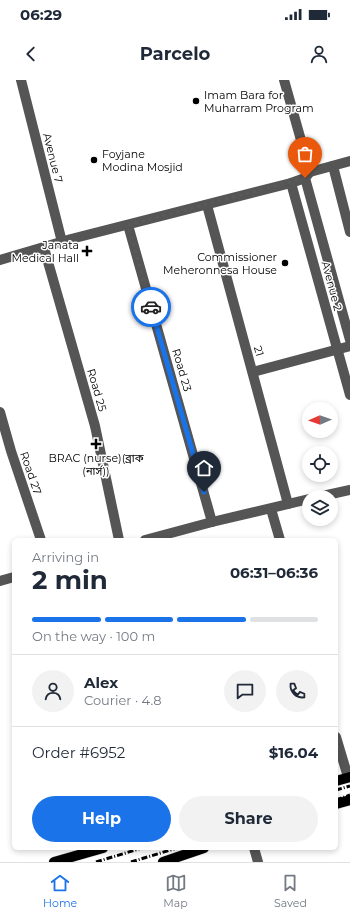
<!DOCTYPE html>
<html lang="en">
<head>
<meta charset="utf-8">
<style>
  :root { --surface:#fff; --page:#f2f2f3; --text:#1f2937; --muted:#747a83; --line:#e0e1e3; --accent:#1a73e8 }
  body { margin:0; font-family:Montserrat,"Noto Sans Bengali",sans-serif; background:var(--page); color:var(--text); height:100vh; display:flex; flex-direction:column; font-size:15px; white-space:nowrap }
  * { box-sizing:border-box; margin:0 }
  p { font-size:13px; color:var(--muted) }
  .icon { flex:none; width:22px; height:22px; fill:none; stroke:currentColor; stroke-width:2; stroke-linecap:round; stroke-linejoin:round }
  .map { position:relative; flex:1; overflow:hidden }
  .side { position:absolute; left:12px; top:458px; width:326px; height:312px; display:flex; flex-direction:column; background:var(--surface); border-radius:6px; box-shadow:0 2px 6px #0003 }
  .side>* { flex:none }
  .needle { width:26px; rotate:268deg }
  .fabs { position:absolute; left:302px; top:322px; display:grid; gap:8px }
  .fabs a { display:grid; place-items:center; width:36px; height:36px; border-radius:50%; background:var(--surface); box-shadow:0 2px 6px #0003; font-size:20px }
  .pin { position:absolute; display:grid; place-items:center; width:34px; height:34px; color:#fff; margin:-41px -17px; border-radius:50% 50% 50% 0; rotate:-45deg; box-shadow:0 0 4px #0007 }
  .pin .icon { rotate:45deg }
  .courier { position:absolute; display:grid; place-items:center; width:40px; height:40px; margin:-20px; border:3px solid #1a73e8; border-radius:50%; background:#fff; color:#222; box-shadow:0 1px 5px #0007 }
  .headline em { font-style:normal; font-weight:700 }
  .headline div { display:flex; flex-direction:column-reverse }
  .headline { display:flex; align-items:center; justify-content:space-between; height:68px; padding:0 20px }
  h1 { font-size:26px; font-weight:700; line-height:30px }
  .bar { display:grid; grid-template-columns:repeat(4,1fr); gap:6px 4px; align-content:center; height:48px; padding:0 20px }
  .bar i { height:5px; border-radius:3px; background:var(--line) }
  .bar .on { background:var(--accent) }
  .bar p { grid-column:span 4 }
  .line { display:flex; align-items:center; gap:10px; padding:0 20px; border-top:1px solid var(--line) }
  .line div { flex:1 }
  .round { display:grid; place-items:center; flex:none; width:42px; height:42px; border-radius:21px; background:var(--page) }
  .button { display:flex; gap:8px; margin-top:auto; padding:8px 20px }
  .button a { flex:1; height:46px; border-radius:24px; background:var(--accent); color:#fff; font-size:16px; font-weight:700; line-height:46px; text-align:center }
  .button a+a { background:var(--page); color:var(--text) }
  .status { display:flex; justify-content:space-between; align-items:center; height:28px; padding:0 20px; background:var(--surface); direction:ltr }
  .status svg { height:11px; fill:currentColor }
  header { display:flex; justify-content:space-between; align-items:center; height:52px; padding:0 20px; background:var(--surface); font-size:18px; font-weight:700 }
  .tabs { display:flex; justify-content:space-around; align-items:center; height:56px; border-top:1px solid var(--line); background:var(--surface); font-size:11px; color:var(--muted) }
  .tabs a { display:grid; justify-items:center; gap:2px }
  .tabs .on { color:var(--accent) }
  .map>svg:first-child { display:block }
</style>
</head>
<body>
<div class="status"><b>06:29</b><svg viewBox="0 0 49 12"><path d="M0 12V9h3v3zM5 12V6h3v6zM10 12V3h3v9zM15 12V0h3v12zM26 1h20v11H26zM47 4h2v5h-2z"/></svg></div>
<header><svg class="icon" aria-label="back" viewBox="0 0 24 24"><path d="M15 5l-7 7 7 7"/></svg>Parcelo<svg class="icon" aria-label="person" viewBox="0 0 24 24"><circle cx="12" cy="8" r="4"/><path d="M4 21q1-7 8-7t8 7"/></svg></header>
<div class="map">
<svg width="350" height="782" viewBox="0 0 350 782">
  <rect width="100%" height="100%" fill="#fff"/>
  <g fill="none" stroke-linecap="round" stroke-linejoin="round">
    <defs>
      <g id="major">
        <polyline points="336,701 350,697"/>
        <polyline points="336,724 350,720"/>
        <polyline points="54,782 103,768"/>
        <polyline points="163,782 204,768"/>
      </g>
    </defs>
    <use href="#major" stroke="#dbdbdb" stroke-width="11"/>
    <g stroke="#555" stroke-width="10">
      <polyline points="21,0 62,162"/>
      <polyline points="284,0 310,92"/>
      <polyline points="333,86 350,152"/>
      <polyline points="305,98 350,260"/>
      <polyline points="291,103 350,315"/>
      <polyline points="207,125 288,424"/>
      <polyline points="128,145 212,442"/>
      <polyline points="44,168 95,346 119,460"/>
      <polyline points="0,180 71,159 291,103 305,98 310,92 350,81"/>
      <polyline points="253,292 350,266"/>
      <polyline points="0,332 11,371 41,460"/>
      <polyline points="318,417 350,410"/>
      <polyline points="271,429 280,460"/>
      <polyline points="145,460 212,442 309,419"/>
      <polyline points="0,501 14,497"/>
      <polyline points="336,657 348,697"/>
      <polyline points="254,768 258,782"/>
    </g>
    <use href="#major" stroke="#000" stroke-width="10"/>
    <g stroke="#000" stroke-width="3" stroke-dasharray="6 2 1 2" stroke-linecap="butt">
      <polyline points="336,710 350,706"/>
      <polyline points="336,720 350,715"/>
      <polyline points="96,782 142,768"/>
      <polyline points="131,782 177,768"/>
    </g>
  </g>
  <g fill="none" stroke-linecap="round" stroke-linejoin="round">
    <polyline stroke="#595959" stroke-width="4" stroke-dasharray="0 7.2" points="151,227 128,145 305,98"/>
    <polyline stroke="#1a73e8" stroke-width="5" points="151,227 204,412"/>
  </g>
  <g fill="#000" stroke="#fff" stroke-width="1.5">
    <circle cx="196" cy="21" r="4"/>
    <circle cx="94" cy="80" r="4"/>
    <path d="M85 165h4v4h4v4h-4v4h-4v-4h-4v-4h4z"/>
    <circle cx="285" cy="183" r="4"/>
    <path d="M94 358h4v4h4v4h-4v4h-4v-4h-4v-4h4z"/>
  </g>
  <g text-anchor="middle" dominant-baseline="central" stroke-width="3" stroke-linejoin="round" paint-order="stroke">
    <g font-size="11" fill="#000" stroke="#fff" text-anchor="start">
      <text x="204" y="15">Imam Bara for<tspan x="204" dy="13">Muharram Program</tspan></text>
      <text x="102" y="74">Foyjane<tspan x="102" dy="13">Modina Mosjid</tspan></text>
      <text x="79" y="165" text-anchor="end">Janata<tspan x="79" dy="13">Medical Hall</tspan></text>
      <text x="277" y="177" text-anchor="end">Commissioner<tspan x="277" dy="13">Meheronnesa House</tspan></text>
      <text x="96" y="378" text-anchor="middle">BRAC (nurse)(ব্রাক<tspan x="96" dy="13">(নার্স))</tspan></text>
    </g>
    <g font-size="11" fill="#000" stroke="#fff">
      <text transform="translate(53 78) rotate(76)">Avenue 7</text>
      <text transform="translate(332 206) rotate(75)">Avenue 2</text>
      <text transform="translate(259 271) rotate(74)">21</text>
      <text transform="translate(182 290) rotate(74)">Road 23</text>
      <text transform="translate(97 310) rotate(74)">Road 25</text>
      <text transform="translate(31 393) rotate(71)">Road 27</text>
    </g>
  </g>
</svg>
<div class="fabs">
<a><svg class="needle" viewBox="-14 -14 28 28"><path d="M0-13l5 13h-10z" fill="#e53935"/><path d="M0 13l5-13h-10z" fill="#747a83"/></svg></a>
<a><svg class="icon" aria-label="locate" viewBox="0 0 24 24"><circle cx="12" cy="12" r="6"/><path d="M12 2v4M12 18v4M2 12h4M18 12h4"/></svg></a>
<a><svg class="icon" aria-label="layers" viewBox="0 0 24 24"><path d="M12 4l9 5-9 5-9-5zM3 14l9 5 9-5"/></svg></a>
</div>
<div class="pin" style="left:305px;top:98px;background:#ea580c"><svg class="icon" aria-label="bag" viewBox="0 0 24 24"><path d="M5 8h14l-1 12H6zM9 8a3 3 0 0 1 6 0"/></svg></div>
<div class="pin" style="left:204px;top:412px;background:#1f2937"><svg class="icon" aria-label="home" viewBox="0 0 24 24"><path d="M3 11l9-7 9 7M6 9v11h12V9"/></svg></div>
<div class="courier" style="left:151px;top:227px"><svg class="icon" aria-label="car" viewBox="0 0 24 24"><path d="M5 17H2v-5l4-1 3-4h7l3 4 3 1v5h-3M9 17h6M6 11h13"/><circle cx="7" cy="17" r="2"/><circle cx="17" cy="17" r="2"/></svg></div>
<section class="side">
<div class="headline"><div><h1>2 min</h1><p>Arriving in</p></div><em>06:31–06:36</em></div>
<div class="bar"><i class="on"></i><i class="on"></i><i class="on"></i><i></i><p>On the way · 100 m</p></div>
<div class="line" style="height:72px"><a class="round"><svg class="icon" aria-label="person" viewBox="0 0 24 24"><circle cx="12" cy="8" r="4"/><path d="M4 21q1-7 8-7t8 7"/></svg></a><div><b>Alex</b><p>Courier · 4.8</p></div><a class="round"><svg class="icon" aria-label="chat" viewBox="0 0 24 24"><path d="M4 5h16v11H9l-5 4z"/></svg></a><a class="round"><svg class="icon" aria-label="phone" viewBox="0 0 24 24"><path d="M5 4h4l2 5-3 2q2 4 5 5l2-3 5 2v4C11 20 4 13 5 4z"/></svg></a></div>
<div class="line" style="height:52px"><div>Order #6952</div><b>$16.04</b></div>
<div class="button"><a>Help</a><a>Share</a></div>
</section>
</div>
<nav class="tabs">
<a class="on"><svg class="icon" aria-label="home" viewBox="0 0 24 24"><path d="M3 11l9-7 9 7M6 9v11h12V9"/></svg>Home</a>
<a><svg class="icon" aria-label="map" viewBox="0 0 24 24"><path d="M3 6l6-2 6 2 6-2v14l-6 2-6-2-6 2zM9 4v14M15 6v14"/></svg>Map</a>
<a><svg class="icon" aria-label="saved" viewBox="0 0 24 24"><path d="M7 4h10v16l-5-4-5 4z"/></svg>Saved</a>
</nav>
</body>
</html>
